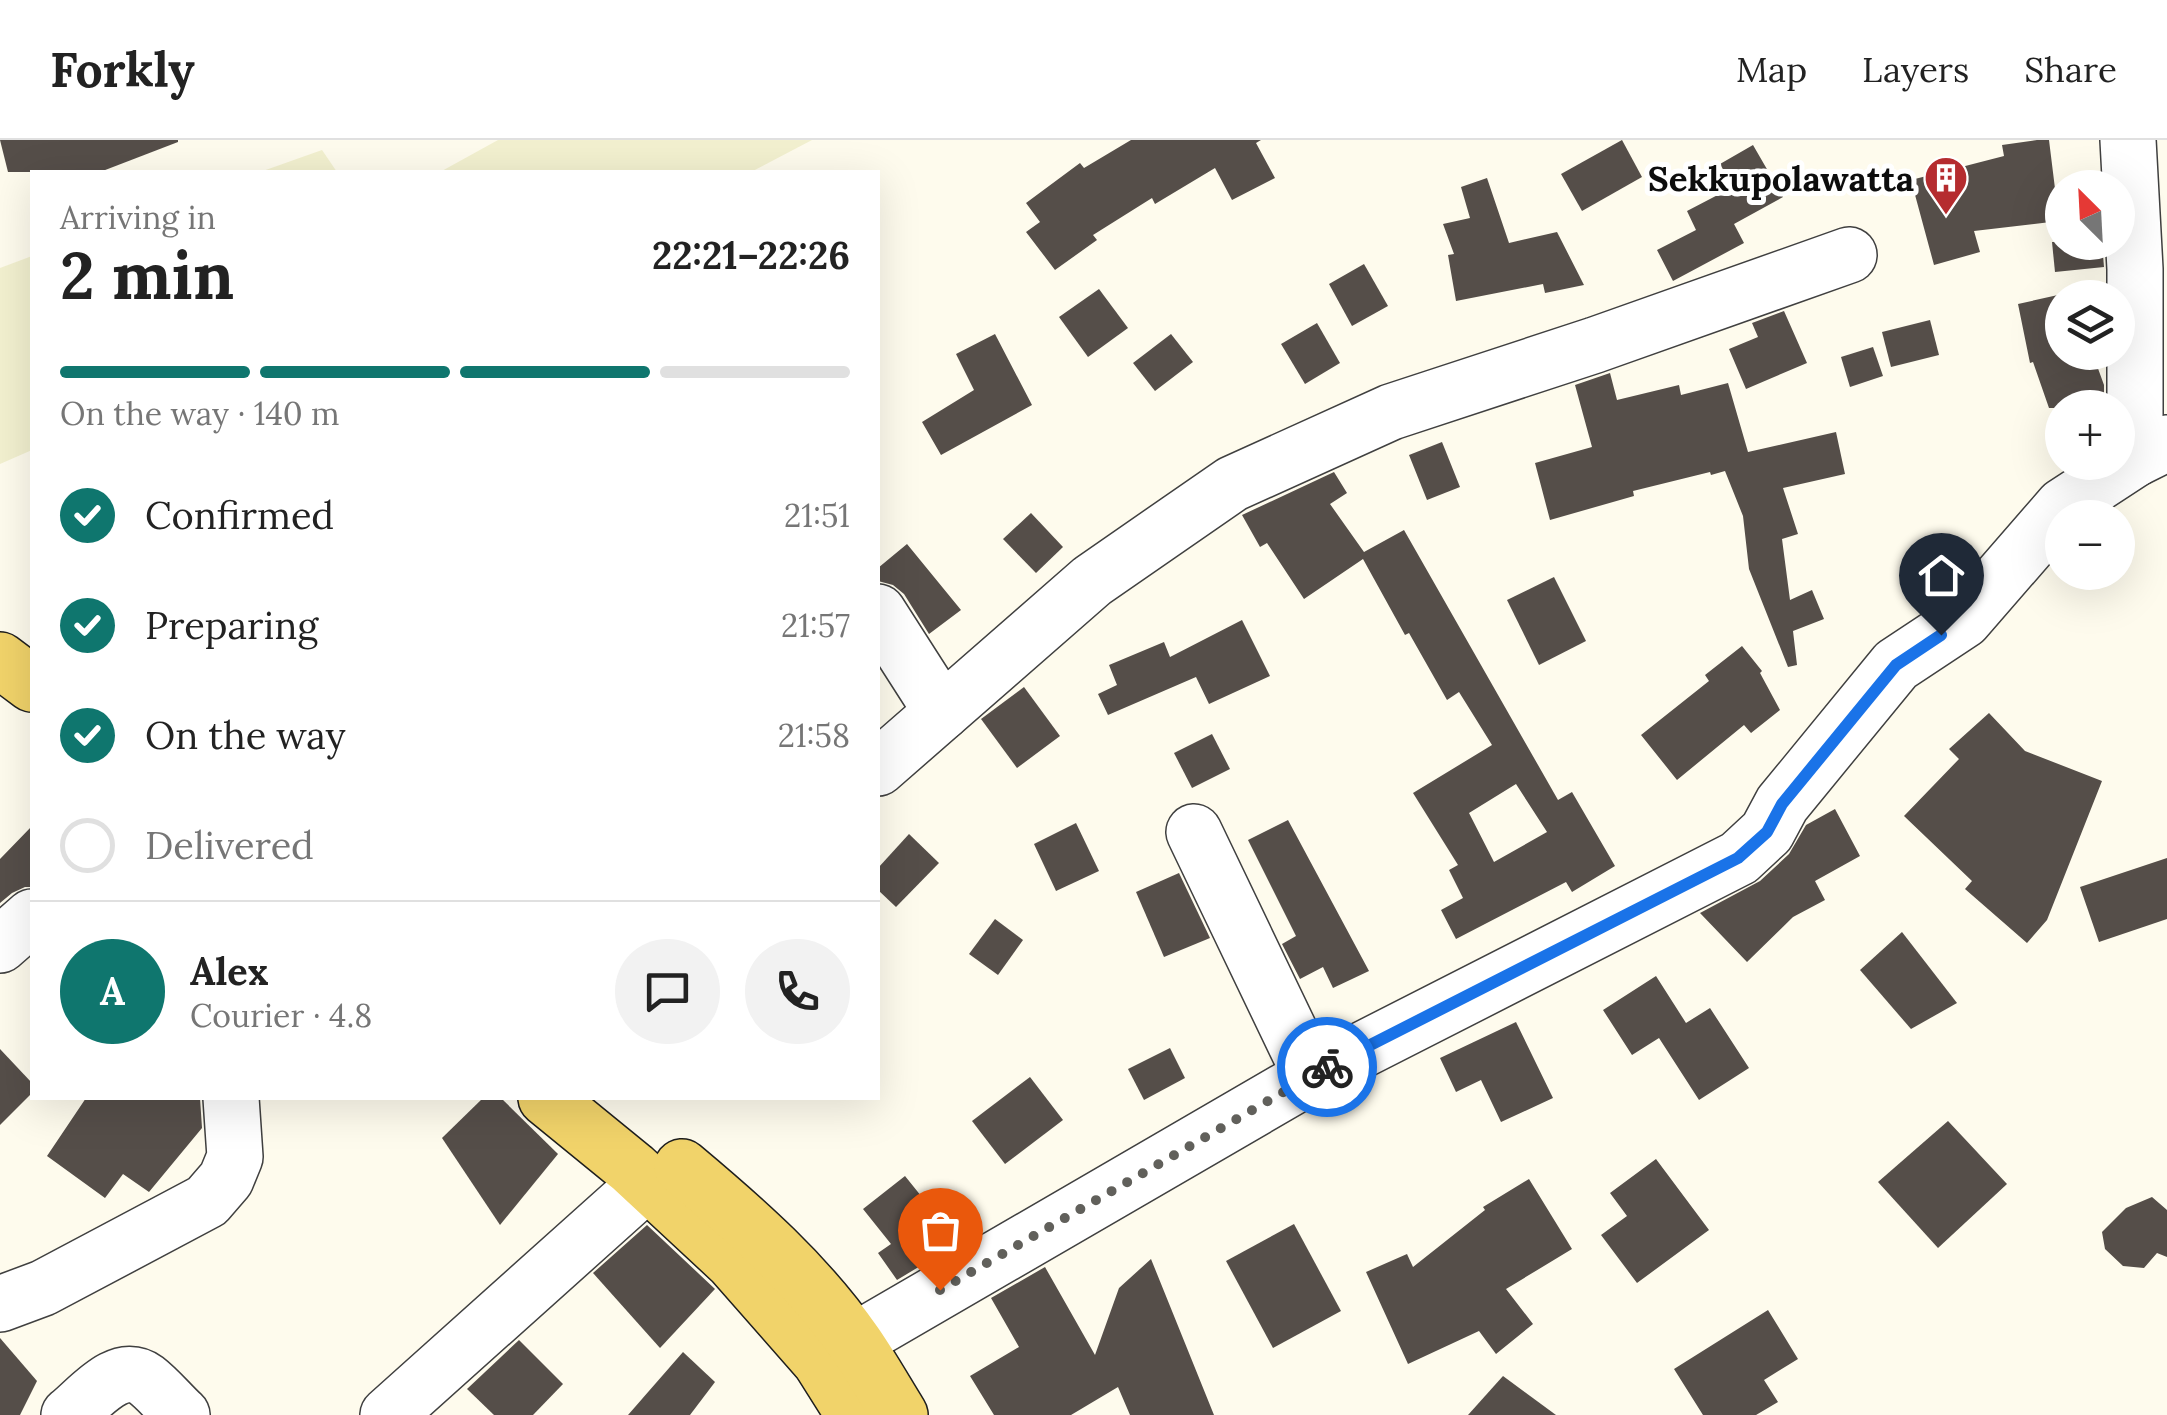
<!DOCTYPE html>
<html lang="en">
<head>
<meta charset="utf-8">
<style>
  :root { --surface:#fff; --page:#f2f2f2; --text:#222; --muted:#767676; --line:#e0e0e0; --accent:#0f766e }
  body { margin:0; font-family:Lora,serif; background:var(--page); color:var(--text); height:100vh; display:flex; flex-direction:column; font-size:38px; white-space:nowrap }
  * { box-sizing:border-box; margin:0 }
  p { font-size:32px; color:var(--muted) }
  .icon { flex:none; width:55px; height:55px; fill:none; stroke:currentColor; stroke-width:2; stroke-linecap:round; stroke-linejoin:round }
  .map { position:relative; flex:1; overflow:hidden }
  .side { position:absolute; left:30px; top:30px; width:850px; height:930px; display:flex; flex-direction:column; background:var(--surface); border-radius:0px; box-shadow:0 10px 40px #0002 }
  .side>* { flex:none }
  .needle { width:65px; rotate:336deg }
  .tools { position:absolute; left:2045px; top:30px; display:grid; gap:20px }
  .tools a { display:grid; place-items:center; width:90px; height:90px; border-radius:50%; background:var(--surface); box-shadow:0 10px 40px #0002; font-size:50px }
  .pin { position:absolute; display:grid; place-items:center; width:85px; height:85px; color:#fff; margin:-102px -42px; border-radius:50% 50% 50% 0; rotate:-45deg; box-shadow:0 0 10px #0007 }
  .pin .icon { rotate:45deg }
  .courier { position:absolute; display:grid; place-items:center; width:100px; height:100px; margin:-50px; border:8px solid #1a73e8; border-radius:50%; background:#fff; color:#222; box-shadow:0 2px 12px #0007 }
  .overview em { font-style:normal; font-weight:700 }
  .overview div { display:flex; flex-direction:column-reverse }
  .overview { display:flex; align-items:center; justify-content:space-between; height:170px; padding:0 30px }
  h1 { font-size:65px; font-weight:700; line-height:75px }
  .bar { display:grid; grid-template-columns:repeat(4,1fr); gap:15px 10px; align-content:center; height:120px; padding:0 30px }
  .bar i { height:12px; border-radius:8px; background:var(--line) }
  .bar .selected { background:var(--accent) }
  .bar p { grid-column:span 4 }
  .line { display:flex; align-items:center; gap:25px; padding:0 30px; border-top:2px solid var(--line) }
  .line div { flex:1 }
  .round { display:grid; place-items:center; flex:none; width:105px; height:105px; border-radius:52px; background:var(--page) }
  ol { padding:0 30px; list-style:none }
  li { display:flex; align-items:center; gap:30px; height:110px }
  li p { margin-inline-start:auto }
  li .icon { padding:10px; border-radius:50%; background:var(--accent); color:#fff; stroke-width:4 }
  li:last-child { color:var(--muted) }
  li i { width:55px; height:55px; border:5px solid var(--line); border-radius:50% }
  header { display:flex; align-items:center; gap:60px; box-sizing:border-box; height:140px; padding:0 50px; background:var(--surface); border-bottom:2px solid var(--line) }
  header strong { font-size:48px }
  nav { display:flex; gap:55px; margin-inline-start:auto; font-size:35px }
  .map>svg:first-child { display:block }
</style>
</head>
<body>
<header>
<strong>Forkly</strong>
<nav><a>Map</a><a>Layers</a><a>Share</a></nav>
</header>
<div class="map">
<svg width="2167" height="1275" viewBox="0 0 2167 1275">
  <rect width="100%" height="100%" fill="#fefbed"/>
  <g fill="#f2f0cf">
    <polygon points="498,0 812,0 751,32 440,32"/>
    <polygon points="322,10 337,32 260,32"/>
    <polygon points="32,116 32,310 0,324 0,128"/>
  </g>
  <g fill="#554e49" fill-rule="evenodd">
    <polygon points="0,0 178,0 178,2 100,32 8,32"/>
    <polygon points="1131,0 1261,0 1256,3 1275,38 1232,60 1215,28 1155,64 1152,58 1093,95 1097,100 1055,130 1026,92 1040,82 1026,63 1080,23 1084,28"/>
    <polygon points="1622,0 1642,37 1582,71 1561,34"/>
    <polygon points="2037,0 2049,0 2059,81 1974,91 1980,112 1934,125 1911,40 2004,16 2002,5"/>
    <polygon points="1753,5 1783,57 1734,84 1744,103 1673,141 1657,110 1696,90 1687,71 1733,47 1720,24"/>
    <polygon points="1487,38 1509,103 1557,92 1584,145 1545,153 1543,144 1456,161 1448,115 1454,114 1443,84 1470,78 1461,47"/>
    <polygon points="2052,102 2102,102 2104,127 2055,132"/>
    <polygon points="1364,124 1388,166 1352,186 1329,144"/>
    <polygon points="1099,149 1128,188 1088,217 1059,177"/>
    <polygon points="2067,153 2067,158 2062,158 2062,212 2092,212 2104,245 2104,268 2049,268 2033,222 2030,223 2018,164"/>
    <polygon points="1784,171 1807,223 1746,249 1729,209 1758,197 1752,183"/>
    <polygon points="1930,180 1939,215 1891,227 1882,192"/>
    <polygon points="1317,183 1340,223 1305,244 1281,204"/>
    <polygon points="995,194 1032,265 941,315 922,282 974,250 956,214"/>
    <polygon points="1171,194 1193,222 1155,251 1133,223"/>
    <polygon points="1873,207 1883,236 1850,247 1841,217"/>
    <polygon points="1610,233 1617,260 1679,245 1681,255 1728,243 1748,312 1836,292 1845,334 1783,348 1798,394 1782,399 1790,460 1812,450 1824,479 1793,491 1797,525 1788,527 1749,429 1743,376 1725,331 1711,335 1710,332 1633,351 1634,356 1550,380 1535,323 1592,307 1575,245"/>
    <polygon points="1442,302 1460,347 1427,360 1409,315"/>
    <path d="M 1334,332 L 1347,353 L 1330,364 L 1364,412 L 1404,390 L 1558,660 L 1572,652 L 1615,726 L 1572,752 L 1566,742 L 1456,799 L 1441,770 L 1463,758 L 1449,730 L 1458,725 L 1413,653 L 1492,605 L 1459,552 L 1447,560 L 1409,493 L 1405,495 L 1363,419 L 1304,459 L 1267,403 L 1260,407 L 1242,375 ZM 1516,644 L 1547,692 L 1494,722 L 1469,673 Z"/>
    <polygon points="1031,373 1063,407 1036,433 1003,399"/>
    <polygon points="907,404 961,470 929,494 904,454 893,445 878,441 878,428"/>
    <polygon points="1554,437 1586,501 1539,525 1507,460"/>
    <polygon points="1242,480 1270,536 1209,564 1196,537 1108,575 1098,554 1117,545 1109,525 1164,502 1170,517"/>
    <polygon points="1742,506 1762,531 1760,533 1780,570 1751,593 1744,585 1677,640 1641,595 1709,541 1705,535"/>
    <polygon points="1024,547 1060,596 1017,628 981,579"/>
    <polygon points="1989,573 2025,611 2102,641 2047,780 2027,803 1965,749 1972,741 1904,676 1959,619 1949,609"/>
    <polygon points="1212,594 1230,629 1192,648 1174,613"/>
    <polygon points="1835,669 1860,716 1815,741 1825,760 1793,777 1747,822 1700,773 1760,741 1789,714 1806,685"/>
    <polygon points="1288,680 1369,831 1333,848 1323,827 1300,839 1282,804 1296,796 1248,700"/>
    <polygon points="1076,683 1099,731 1056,751 1034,704"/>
    <polygon points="32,686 32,747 25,747 12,753 0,763 0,719"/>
    <polygon points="909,694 939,723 896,767 878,750 878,728"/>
    <polygon points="2167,718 2167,779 2099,802 2080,747"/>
    <polygon points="1179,733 1210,798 1164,817 1136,752"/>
    <polygon points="995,779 1023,800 998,835 969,814"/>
    <polygon points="1902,792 1957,863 1911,889 1860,830"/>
    <polygon points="1656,836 1686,883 1710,868 1749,928 1699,960 1659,898 1632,915 1603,870"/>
    <polygon points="1516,882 1553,958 1501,982 1481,940 1456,952 1440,918"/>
    <polygon points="1170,908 1185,938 1144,960 1128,929"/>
    <polygon points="0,909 32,943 32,953 0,985"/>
    <polygon points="1030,937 1063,980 1005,1024 972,981"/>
    <polygon points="86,958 200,958 202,988 149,1052 123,1034 105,1058 47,1016"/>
    <polygon points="483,958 501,958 558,1014 500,1085 442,998"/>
    <polygon points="1948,981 2007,1044 1938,1108 1878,1042"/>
    <polygon points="1656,1019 1709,1090 1637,1143 1601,1095 1627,1076 1610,1053"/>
    <polygon points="905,1036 938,1077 945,1072 965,1099 897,1140 878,1113 891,1104 863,1069"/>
    <polygon points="1529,1039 1572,1109 1506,1149 1533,1184 1496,1214 1479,1191 1408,1224 1366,1132 1407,1114 1413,1127 1485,1070 1483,1067"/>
    <polygon points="2152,1057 2167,1070 2167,1117 2157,1113 2144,1128 2123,1126 2105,1109 2102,1092 2126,1068"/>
    <polygon points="1294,1084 1341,1171 1273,1208 1226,1121"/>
    <polygon points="647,1085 715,1149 660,1208 593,1133"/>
    <polygon points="1151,1119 1214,1275 1130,1275 1118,1247 1071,1275 994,1275 970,1236 1019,1207 991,1158 1045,1127 1095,1215 1119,1148"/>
    <polygon points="1768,1170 1798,1219 1764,1240 1778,1262 1756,1275 1703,1275 1674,1229"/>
    <polygon points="0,1198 37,1241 20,1275 0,1275"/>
    <polygon points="519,1200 563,1244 533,1275 494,1275 467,1249"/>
    <polygon points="683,1212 715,1242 690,1275 628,1275"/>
    <polygon points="1503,1236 1556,1275 1468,1275"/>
  </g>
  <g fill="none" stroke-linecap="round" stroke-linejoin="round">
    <defs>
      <g id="minor">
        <polyline points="2128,0 2135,129 2135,319"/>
        <polyline points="878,472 942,572"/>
        <polyline points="878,628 1092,441 1232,344 1391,272 1595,205 1849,115"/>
        <polyline points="1194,692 1311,936"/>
        <polyline points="0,805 32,777"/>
        <polyline points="0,1164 43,1148 207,1061 226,1039 235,1017 231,958"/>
        <polyline points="820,1221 1311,936 1739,718 1767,692 1782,664 1896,525 1964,480 2063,366 2135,319 2167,303"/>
        <path d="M 69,1275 C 89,1259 119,1220 146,1240 C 159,1250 170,1264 182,1275"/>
        <polyline points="388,1275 648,1042"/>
      </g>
      <g id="major">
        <polyline points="0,520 32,544"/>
        <polyline points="546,958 633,1029 733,1122 820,1221 854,1275"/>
        <path d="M 682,1027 C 744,1079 808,1135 855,1203 C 871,1226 885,1251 900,1275"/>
      </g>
    </defs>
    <use href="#minor" stroke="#404040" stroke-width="58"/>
    <use href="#major" stroke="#1e1e1e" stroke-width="58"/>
    <use href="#minor" stroke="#fff" stroke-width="55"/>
    <use href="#major" stroke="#f1d36a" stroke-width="55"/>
  </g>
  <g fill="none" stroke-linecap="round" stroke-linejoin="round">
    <polyline stroke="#61605b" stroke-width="10" stroke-dasharray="0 18" points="940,1150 1327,927"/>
    <polyline stroke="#1a73e8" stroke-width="12" points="1327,927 1738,718 1767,692 1782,664 1896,525 1941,495"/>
  </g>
  <defs>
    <symbol id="building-pin" viewBox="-11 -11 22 30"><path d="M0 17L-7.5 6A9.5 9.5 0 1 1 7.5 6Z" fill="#b52c2f" stroke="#fff"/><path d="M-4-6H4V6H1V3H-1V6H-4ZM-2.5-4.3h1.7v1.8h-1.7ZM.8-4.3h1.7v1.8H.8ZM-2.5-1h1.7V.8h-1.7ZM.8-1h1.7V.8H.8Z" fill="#fff"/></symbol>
  </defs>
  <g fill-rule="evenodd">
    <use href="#building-pin" x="1921" y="13" width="50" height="68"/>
  </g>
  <g text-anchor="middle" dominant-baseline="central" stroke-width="10" stroke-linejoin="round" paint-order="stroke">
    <g font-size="35" font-weight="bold" fill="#0d0d0d" stroke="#fff" text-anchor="end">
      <text x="1914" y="38">Sekkupolawatta</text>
    </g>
  </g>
</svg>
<div class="tools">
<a><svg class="needle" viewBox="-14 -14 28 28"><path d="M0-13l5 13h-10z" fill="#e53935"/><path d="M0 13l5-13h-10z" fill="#767676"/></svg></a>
<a><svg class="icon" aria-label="layers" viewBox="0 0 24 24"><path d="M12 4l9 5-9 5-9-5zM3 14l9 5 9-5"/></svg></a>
<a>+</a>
<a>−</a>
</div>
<div class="pin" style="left:940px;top:1150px;background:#ea580c"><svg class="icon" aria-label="bag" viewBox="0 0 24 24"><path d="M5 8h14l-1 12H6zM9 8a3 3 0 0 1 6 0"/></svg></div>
<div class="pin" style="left:1941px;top:495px;background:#1f2937"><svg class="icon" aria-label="home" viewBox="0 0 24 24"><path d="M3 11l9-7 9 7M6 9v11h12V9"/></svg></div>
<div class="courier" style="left:1327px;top:927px"><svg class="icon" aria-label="bike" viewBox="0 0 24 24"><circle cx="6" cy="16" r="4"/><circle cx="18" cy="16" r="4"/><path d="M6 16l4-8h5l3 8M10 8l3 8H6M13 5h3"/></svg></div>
<section class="side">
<div class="overview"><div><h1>2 min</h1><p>Arriving in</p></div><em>22:21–22:26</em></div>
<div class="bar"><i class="selected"></i><i class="selected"></i><i class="selected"></i><i></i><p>On the way · 140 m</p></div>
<ol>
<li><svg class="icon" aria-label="check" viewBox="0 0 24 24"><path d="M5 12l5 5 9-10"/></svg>Confirmed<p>21:51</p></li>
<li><svg class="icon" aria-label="check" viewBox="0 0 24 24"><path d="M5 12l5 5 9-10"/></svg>Preparing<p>21:57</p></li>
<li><svg class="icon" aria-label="check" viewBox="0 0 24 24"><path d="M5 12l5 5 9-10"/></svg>On the way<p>21:58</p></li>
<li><i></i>Delivered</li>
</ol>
<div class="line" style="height:180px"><b class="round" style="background:var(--accent);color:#fff">A</b><div><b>Alex</b><p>Courier · 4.8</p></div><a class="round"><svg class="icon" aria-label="chat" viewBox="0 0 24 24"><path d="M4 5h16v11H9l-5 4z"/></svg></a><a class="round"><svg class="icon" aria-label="phone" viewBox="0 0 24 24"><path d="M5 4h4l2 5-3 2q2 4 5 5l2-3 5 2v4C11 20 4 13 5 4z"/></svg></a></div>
</section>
</div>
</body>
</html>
